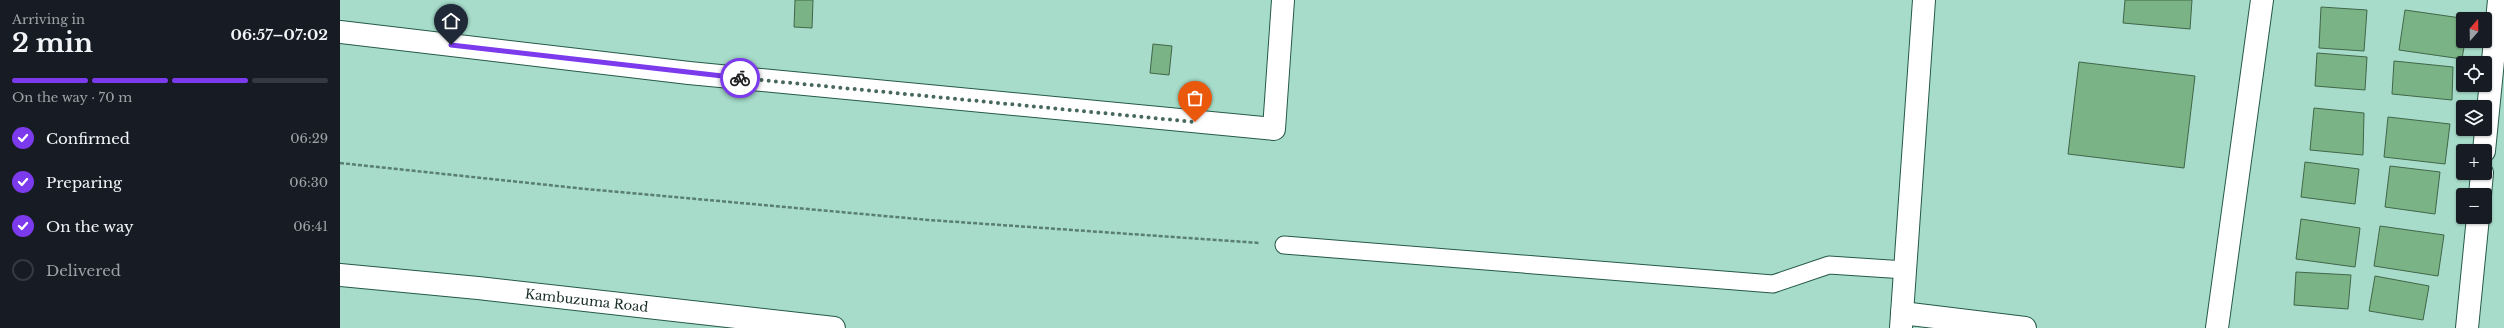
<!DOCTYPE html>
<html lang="en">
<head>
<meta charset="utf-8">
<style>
  :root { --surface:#171b24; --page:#20242c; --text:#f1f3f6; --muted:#9ea1a6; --line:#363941; --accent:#7c3aed }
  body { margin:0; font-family:"Libre Baskerville",serif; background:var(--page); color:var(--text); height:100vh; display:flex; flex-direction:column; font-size:15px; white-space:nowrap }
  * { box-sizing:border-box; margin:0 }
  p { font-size:13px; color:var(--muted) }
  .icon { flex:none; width:22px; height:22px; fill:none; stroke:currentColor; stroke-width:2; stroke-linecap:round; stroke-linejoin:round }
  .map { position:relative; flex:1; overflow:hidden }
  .side { display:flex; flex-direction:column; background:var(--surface); width:340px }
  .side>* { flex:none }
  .needle { width:26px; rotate:20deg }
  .buttons { position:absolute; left:2116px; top:12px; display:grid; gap:8px }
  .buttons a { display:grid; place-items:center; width:36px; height:36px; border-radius:4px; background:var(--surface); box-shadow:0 1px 3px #0004; font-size:20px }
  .pin { position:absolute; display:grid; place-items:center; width:34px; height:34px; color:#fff; margin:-41px -17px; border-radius:50% 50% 50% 0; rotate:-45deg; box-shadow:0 0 4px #0007 }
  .pin .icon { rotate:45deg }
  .courier { position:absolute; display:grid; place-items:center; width:40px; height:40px; margin:-20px; border:3px solid #7c3aed; border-radius:50%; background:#fff; color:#222; box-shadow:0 1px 5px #0007 }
  .headline em { font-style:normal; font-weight:800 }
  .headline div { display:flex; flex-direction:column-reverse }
  .headline { display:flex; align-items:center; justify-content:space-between; height:68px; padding:0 12px }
  h1 { font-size:26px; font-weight:800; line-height:30px }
  .bar { display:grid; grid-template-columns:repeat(4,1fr); gap:6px 4px; align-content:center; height:48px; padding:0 12px }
  .bar i { height:5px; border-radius:3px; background:var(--line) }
  .bar .selected { background:var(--accent) }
  .bar p { grid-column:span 4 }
  ol { padding:0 12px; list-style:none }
  li { display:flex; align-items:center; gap:12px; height:44px }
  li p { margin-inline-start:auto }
  li .icon { padding:4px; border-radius:50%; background:var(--accent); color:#fff; stroke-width:4 }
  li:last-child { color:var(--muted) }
  li i { width:22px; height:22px; border:2px solid var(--line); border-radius:50% }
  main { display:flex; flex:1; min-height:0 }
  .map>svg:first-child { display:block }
</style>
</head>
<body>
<main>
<section class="side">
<div class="headline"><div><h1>2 min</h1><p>Arriving in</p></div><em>06:57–07:02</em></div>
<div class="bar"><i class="selected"></i><i class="selected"></i><i class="selected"></i><i></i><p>On the way · 70 m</p></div>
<ol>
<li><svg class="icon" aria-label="check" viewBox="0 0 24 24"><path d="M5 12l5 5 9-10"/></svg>Confirmed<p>06:29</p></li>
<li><svg class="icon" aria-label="check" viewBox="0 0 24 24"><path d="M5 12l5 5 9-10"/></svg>Preparing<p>06:30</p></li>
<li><svg class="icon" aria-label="check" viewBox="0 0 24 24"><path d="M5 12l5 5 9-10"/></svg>On the way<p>06:41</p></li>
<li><i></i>Delivered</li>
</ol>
</section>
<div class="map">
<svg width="2164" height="328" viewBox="0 0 2164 328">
  <rect width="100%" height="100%" fill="#a6dcc9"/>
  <g fill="#7ab486" stroke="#416649">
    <polygon points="455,0 473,0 472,28 454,27"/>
    <polygon points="1785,0 1852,0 1850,29 1783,23"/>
    <polygon points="1981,7 2027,10 2024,51 1979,48"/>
    <polygon points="2065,10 2128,19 2123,19 2125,41 2122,59 2059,50"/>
    <polygon points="813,44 832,46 829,75 810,73"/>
    <polygon points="1977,53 2027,57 2025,90 1975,86"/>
    <polygon points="2054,61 2113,67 2112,100 2052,94"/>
    <polygon points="1739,62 1855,76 1844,168 1728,154"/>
    <polygon points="1974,108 2024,113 2023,155 1970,150"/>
    <polygon points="2048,117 2110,124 2105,164 2044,157"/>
    <polygon points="1965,162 2019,169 2015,204 1961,197"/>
    <polygon points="2050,166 2100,172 2095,214 2045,207"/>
    <polygon points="1961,219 2020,228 2015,267 1956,259"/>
    <polygon points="2040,226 2104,235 2098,276 2034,266"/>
    <polygon points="1956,272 2011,275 2008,309 1954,305"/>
    <polygon points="2035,276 2089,286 2083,320 2029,311"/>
  </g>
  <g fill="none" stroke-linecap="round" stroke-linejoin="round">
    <defs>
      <polyline id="service" points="944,245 1433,284 1489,265 1565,270"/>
      <g id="minor">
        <polyline points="0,32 349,73 934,129 943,0"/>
        <polyline points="2144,151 2159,0"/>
        <polyline points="2140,195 2142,173"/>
        <polyline points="1562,313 1685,328"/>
        <polyline points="1877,328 1922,0"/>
        <polyline points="2127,328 2138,217"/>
      </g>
      <polyline id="tertiary" points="1561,328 1584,0"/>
      <g id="secondary">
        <path id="s1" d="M 0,275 L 138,288 L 494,328"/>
      </g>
    </defs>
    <use href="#service" stroke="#255949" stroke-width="19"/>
    <use href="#minor" stroke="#255949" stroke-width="24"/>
    <use href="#tertiary" stroke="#255949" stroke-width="24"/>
    <use href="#secondary" stroke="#255949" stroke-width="24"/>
    <polyline stroke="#5a7f72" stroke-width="2.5" stroke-dasharray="4 2" stroke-linecap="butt" points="0,163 246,189 589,220 920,243"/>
    <use href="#service" stroke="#fff" stroke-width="17"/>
    <use href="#minor" stroke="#fff" stroke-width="22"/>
    <use href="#tertiary" stroke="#fff" stroke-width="22"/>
    <use href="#secondary" stroke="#fff" stroke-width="22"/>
  </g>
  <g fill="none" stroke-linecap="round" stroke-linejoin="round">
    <polyline stroke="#47685d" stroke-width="4" stroke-dasharray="0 7.2" points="400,78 855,122"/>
    <polyline stroke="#7c3aed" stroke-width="5" points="111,45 400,78"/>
  </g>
  <g text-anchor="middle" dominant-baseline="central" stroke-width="3" stroke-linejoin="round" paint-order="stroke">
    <g font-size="13" fill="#142a23" stroke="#dcf7ec">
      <text stroke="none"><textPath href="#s1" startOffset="248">Kambuzuma Road</textPath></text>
    </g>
  </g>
</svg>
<div class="buttons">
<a><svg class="needle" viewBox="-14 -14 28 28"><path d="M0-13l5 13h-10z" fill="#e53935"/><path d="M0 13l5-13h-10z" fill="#9ea1a6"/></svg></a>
<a><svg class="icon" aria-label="locate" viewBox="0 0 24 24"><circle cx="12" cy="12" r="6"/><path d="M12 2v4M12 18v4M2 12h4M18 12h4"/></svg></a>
<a><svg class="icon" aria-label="layers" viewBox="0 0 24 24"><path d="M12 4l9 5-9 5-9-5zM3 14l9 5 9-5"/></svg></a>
<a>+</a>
<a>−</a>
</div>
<div class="pin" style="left:855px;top:122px;background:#ea580c"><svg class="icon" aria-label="bag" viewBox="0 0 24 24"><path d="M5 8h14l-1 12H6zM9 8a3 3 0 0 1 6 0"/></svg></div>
<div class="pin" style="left:111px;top:45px;background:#1f2937"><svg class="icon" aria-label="home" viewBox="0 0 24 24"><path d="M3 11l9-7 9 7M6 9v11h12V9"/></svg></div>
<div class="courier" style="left:400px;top:78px"><svg class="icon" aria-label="bike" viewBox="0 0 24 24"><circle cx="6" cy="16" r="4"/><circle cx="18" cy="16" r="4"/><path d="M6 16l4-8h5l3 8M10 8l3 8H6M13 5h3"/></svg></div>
</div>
</main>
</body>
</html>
